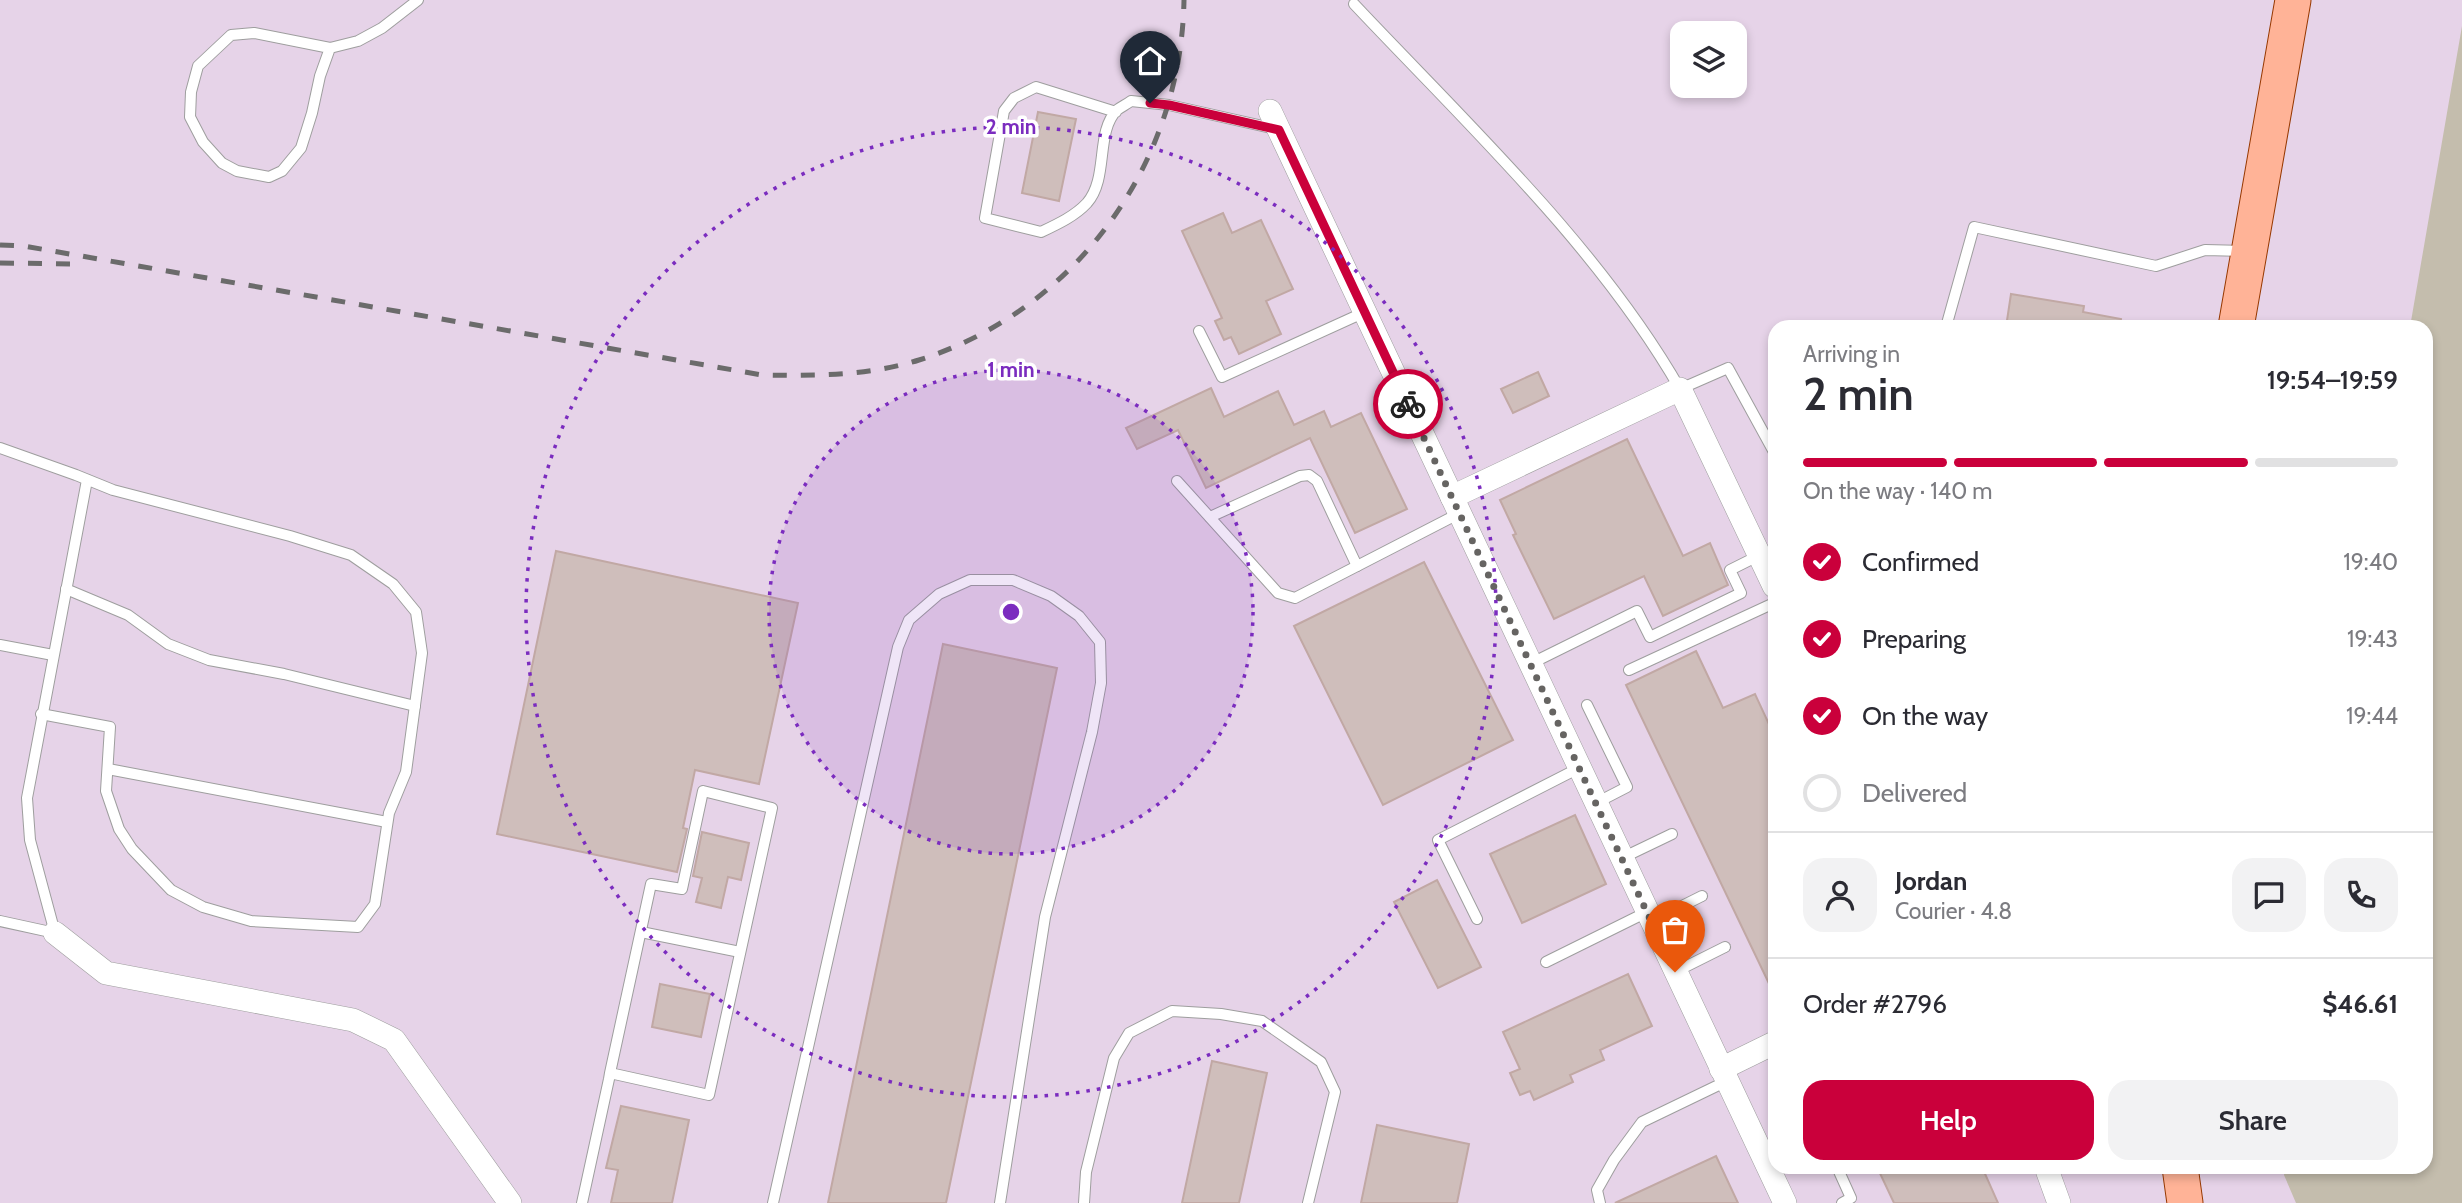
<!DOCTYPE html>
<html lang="en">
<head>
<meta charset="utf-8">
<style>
  :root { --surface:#fff; --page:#f2f2f3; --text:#2b2b33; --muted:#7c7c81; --line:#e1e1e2; --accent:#ca003b }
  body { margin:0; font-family:Cabin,sans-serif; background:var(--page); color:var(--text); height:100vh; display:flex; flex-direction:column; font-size:26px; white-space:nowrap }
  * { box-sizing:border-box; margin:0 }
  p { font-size:23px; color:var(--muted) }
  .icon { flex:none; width:38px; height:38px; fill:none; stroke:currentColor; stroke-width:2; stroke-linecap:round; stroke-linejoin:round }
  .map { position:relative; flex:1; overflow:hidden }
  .panel { position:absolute; left:1768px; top:320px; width:665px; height:854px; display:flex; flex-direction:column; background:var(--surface); border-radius:21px; box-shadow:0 4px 10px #0003 }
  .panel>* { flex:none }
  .fabs { position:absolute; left:1670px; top:21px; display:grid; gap:14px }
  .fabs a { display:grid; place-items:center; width:77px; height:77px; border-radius:14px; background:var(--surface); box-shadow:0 4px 10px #0003; font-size:35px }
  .pin { position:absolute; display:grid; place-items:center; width:60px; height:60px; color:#fff; margin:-72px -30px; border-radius:50% 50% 50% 0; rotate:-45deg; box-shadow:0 0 7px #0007 }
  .pin .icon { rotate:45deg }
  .courier { position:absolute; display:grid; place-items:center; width:70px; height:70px; margin:-35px; border:5px solid #ca003b; border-radius:50%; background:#fff; color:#222; box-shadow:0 2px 9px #0007 }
  .head em { font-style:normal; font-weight:600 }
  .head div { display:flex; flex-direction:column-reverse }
  .head { display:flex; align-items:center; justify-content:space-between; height:119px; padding:0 35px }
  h1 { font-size:46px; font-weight:600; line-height:52px }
  .bar { display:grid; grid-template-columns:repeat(4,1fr); gap:10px 7px; align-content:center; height:84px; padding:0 35px }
  .bar i { height:9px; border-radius:5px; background:var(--line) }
  .bar .current { background:var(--accent) }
  .bar p { grid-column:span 4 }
  .line { display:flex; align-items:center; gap:18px; padding:0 35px; border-top:2px solid var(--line) }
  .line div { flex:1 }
  .round { display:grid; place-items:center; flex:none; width:74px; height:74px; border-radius:21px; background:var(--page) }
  ol { padding:0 35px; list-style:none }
  li { display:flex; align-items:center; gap:21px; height:77px }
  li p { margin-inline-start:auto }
  li .icon { padding:7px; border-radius:50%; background:var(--accent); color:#fff; stroke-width:4 }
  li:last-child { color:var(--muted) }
  li i { width:38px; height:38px; border:4px solid var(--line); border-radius:50% }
  .action { display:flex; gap:14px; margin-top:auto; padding:14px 35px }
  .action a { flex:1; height:80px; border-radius:21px; background:var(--accent); color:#fff; font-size:28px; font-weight:600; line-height:80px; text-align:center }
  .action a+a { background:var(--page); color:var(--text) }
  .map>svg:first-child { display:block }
</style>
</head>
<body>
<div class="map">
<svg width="2462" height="1203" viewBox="0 0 2462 1203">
  <rect width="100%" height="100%" fill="#efe7e2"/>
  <path fill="#e6d3e8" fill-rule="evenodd" d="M 0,0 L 2462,0 L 2462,1203 L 0,1203 ZM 1682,33 L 1734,33 L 1734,86 L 1682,86 ZM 1774,327 L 2426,327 L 2426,1167 L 1774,1167 Z"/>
  <polygon fill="#c4bdad" points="2462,26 2462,1203 2296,1203 2284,1175 2285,1167 2426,1167 2426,327 2410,327"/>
  <g fill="#cfbebb" stroke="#c1a8a4" stroke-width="2">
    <polygon points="1038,112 1076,119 1059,201 1022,193"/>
    <polygon points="1223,213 1232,233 1261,220 1293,289 1266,301 1281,334 1239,354 1231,337 1224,340 1215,321 1222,318 1182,231"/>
    <polygon points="2011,294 2084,306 2083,312 2121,319 2120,327 2006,327"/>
    <polygon points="1538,372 1549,396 1513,413 1501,389"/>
    <polygon points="1211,388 1224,417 1278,391 1294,425 1324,411 1331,427 1361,413 1407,509 1355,533 1310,438 1206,488 1178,430 1137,449 1126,428"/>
    <polygon points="1627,439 1683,556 1710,543 1728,585 1663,616 1644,576 1554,619 1513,535 1516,534 1500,500"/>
    <polygon points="556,551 798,603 759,784 695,770 683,828 687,829 677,872 497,834"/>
    <polygon points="1424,562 1513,740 1383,805 1294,626"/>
    <polygon points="943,644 1057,668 946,1203 828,1203"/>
    <polygon points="1696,651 1723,708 1755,694 1774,735 1774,994 1626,685"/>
    <polygon points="1575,815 1606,884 1522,923 1490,854"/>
    <polygon points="702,832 749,843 741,880 728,877 721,908 696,902 702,878 693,876"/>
    <polygon points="1437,880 1481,967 1438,988 1394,902"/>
    <polygon points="1628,974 1652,1026 1600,1050 1604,1060 1570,1075 1573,1082 1534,1100 1530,1091 1520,1095 1510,1073 1520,1069 1503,1032"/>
    <polygon points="660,984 710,994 701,1037 652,1027"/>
    <polygon points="1212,1061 1267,1073 1239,1203 1182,1203"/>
    <polygon points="621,1106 689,1120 672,1203 611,1203 618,1170 606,1168"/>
    <polygon points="1377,1125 1469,1144 1457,1203 1361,1203"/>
    <polygon points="1716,1156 1738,1203 1615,1203"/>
    <polygon points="1877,1167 1982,1167 1998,1203 1894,1203"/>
  </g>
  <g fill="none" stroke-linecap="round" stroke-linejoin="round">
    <defs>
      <g id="lane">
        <path d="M 1354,4 C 1466,123 1598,246 1680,389 L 1728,368 L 1774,452"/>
        <polyline points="330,48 320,76 312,113 301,148 282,171 269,177 237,171 222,163 203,142 190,117 191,92 198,66 231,35 254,33 330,48 358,41 382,28 418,0"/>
        <path d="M 1116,112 L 1036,87 L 1014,98 L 1004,111 L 985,218 L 1041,232 C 1058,224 1075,216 1087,203 C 1109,178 1095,132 1117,110 C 1121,107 1127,104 1131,101 L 1169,105 L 1276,129"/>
        <polyline points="1946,327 1974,227 2156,266 2205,250 2245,251"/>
        <polyline points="1199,331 1222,377 1365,312"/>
        <polyline points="0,448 76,475 113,490 290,536 351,555 393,584 416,612 422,653 406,772 389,813 375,904 358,927 251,921 203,907 171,890 132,849 119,829 106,791 110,727 41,714"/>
        <polyline points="1177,481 1278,593 1295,598 1460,513"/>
        <polyline points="1210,517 1300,476 1309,475 1317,481 1357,566"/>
        <polyline points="66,589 128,615 168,644 209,660 284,674 415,706"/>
        <polyline points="0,645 53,655"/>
        <polyline points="1530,664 1637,611 1650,637 1741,593 1730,570 1760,555"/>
        <polyline points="1629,670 1774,603"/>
        <polyline points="1587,705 1627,787 1596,803"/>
        <polyline points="108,769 387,822"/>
        <polyline points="1622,858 1672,834"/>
        <polyline points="1477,919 1438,840 1579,768"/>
        <polyline points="0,921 55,933 30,840 27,798 87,480"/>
        <polyline points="1652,921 1702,896"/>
        <polyline points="641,932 740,952"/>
        <polyline points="1546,962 1647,912"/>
        <polyline points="1675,972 1725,947"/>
        <polyline points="1837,1167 1851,1198 1842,1203"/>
        <polyline points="582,1203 609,1079 610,1073 651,884 682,889 703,791 772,808 709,1095 610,1073"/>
        <polyline points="773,1203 898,647 909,620 939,594 970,580 1013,580 1051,596 1079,616 1100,642 1101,683 1092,732 1045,917 1000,1203"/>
        <polyline points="1084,1203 1086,1172 1114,1058 1129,1033 1172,1011 1221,1014 1262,1021 1321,1062 1335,1092 1308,1203"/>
        <polyline points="1600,1203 1597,1190 1614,1160 1642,1122 1727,1081"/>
      </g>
      <g id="street">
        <polyline points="1270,111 1785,1203"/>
        <polyline points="1452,497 1680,389 1774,586"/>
        <polyline points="55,933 106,973 353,1020 394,1040 510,1203"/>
        <polyline points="1721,1069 1774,1043"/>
        <polyline points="2046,1167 2059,1203"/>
      </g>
      <g id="primary">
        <polyline points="2236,327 2293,0"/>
        <polyline points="2180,1167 2185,1203"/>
      </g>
    </defs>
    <use href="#lane" stroke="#9e9e9e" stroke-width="12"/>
    <use href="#street" stroke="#9e9e9e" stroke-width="24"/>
    <use href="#primary" stroke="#963800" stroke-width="37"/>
    <use href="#lane" stroke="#fff" stroke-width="10"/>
    <use href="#street" stroke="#fff" stroke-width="23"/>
    <use href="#primary" stroke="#ffb397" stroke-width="35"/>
    <g stroke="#6b6b6b" stroke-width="5" stroke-dasharray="14 14" stroke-linecap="butt">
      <path d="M 0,245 L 24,246 L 762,375 C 815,376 868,376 919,360 C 1077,310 1181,164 1184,0"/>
      <polyline points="0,263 77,264"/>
    </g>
  </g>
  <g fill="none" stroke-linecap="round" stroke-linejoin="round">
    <polyline stroke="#666462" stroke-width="7" stroke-dasharray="0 12.6" points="1408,404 1675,972"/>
    <polyline stroke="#ca003b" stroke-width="9" points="1150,103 1169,105 1279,130 1408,404"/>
  </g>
  <circle cx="1011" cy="612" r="242" fill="#7b2cbf" fill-opacity=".12"/>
  <g fill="none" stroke="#7b2cbf" stroke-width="3.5" stroke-dasharray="3.5 7">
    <circle cx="1011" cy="612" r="242"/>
    <circle cx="1011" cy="612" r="485"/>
  </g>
  <circle cx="1011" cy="612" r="10" fill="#7b2cbf" stroke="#fff" stroke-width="3.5"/>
  <g font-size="21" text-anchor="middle" font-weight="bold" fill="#7b2cbf" stroke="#fff" stroke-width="7" stroke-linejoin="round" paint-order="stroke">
    <text x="1011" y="134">2 min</text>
    <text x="1011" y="377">1 min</text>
  </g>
</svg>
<div class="fabs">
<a><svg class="icon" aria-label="layers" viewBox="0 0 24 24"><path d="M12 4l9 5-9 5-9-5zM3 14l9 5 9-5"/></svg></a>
</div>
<div class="pin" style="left:1675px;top:972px;background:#ea580c"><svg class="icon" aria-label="bag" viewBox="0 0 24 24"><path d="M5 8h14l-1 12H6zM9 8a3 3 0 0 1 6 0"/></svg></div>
<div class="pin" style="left:1150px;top:103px;background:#1f2937"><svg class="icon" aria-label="home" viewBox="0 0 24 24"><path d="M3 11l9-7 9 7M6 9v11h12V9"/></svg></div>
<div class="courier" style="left:1408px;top:404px"><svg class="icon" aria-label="bike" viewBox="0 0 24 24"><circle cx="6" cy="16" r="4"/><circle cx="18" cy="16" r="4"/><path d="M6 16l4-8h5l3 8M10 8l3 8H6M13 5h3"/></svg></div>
<section class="panel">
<div class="head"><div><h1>2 min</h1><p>Arriving in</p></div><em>19:54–19:59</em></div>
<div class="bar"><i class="current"></i><i class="current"></i><i class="current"></i><i></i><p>On the way · 140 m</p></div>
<ol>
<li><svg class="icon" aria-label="check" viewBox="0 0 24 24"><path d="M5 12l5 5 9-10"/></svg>Confirmed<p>19:40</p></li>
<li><svg class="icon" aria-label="check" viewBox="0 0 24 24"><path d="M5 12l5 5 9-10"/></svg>Preparing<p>19:43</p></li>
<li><svg class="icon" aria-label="check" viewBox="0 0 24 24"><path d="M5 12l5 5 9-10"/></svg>On the way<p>19:44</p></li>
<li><i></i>Delivered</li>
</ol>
<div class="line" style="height:126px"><a class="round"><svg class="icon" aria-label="person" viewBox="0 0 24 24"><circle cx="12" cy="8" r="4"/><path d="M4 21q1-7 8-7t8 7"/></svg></a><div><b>Jordan</b><p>Courier · 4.8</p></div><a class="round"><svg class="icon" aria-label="chat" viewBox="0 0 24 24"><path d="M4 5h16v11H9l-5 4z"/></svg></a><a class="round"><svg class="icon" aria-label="phone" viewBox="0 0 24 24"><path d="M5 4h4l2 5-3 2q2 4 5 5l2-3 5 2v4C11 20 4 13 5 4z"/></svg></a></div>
<div class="line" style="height:91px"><div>Order #2796</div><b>$46.61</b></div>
<div class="action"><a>Help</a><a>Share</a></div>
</section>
</div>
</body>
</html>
